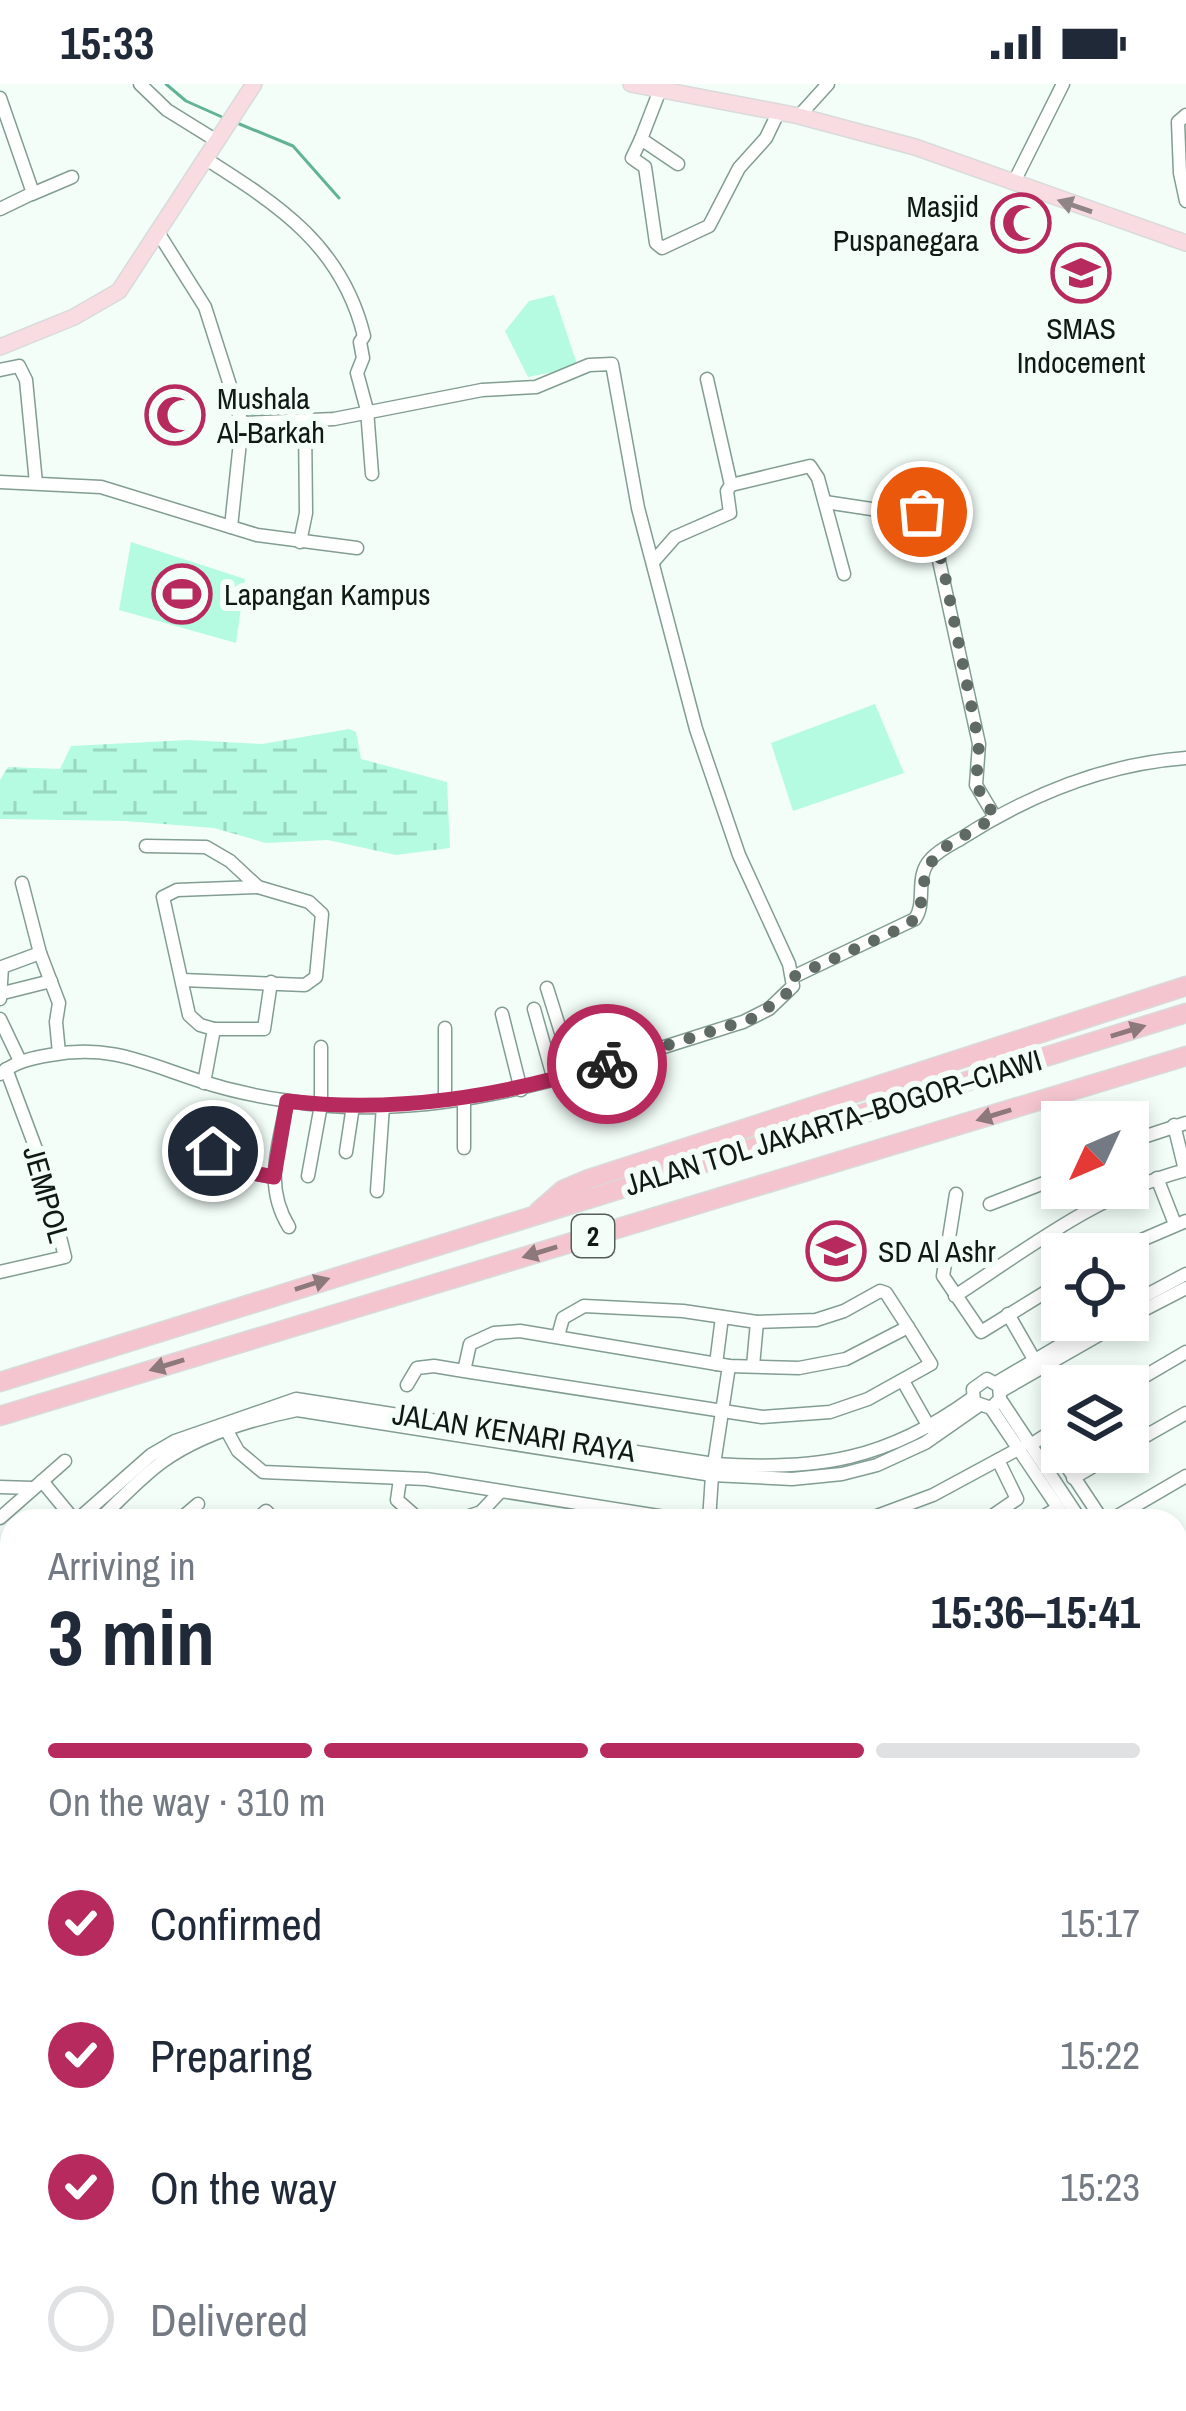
<!DOCTYPE html>
<html lang="en">
<head>
<meta charset="utf-8">
<style>
  :root { --surface:#fff; --page:#f6f6f7; --text:#1f2937; --muted:#747a83; --line:#e0e1e3; --accent:#b72a5e }
  body { margin:0; font-family:"Archivo Narrow",sans-serif; background:var(--page); color:var(--text); height:100vh; display:flex; flex-direction:column; font-size:45px; white-space:nowrap }
  * { box-sizing:border-box; margin:0 }
  p { font-size:39px; color:var(--muted) }
  .icon { flex:none; width:66px; height:66px; fill:none; stroke:currentColor; stroke-width:2; stroke-linecap:round; stroke-linejoin:round }
  .map { position:relative; flex:1; overflow:hidden }
  .drawer { position:absolute; left:0px; top:1425px; width:1188px; height:903px; display:flex; flex-direction:column; background:var(--surface); border-radius:36px 36px 0 0; box-shadow:0 6px 18px #0003 }
  .drawer>* { flex:none }
  .needle { width:78px; rotate:226deg }
  .buttons { position:absolute; left:1041px; top:1017px; display:grid; gap:24px }
  .buttons a { display:grid; place-items:center; width:108px; height:108px; border-radius:0px; background:var(--surface); box-shadow:0 6px 18px #0003; font-size:60px }
  .pin { position:absolute; display:grid; place-items:center; width:102px; height:102px; color:#fff; margin:-51px; border:6px solid #fff; border-radius:50%; box-shadow:0 3px 12px #0007 }
  .courier { position:absolute; display:grid; place-items:center; width:120px; height:120px; margin:-60px; border:9px solid #b72a5e; border-radius:50%; background:#fff; color:#222; box-shadow:0 3px 15px #0007 }
  .headline em { font-style:normal; font-weight:700 }
  .headline div { display:flex; flex-direction:column-reverse }
  .headline { display:flex; align-items:center; justify-content:space-between; height:204px; padding:0 48px }
  h1 { font-size:78px; font-weight:700; line-height:90px }
  .bar { display:grid; grid-template-columns:repeat(4,1fr); gap:18px 12px; align-content:center; height:144px; padding:0 48px }
  .bar i { height:15px; border-radius:9px; background:var(--line) }
  .bar .on { background:var(--accent) }
  .bar p { grid-column:span 4 }
  ol { padding:0 48px; list-style:none }
  li { display:flex; align-items:center; gap:36px; height:132px }
  li p { margin-inline-start:auto }
  li .icon { padding:12px; border-radius:50%; background:var(--accent); color:#fff; stroke-width:4 }
  li:last-child { color:var(--muted) }
  li i { width:66px; height:66px; border:6px solid var(--line); border-radius:50% }
  .status { display:flex; justify-content:space-between; align-items:center; height:84px; padding:0 60px; background:var(--surface); direction:ltr }
  .status svg { height:33px; fill:currentColor }
  .map>svg:first-child { display:block }
</style>
</head>
<body>
<div class="status"><b>15:33</b><svg viewBox="0 0 49 12"><path d="M0 12V9h3v3zM5 12V6h3v6zM10 12V3h3v9zM15 12V0h3v12zM26 1h20v11H26zM47 4h2v5h-2z"/></svg></div>
<div class="map">
<svg width="1186" height="2327" viewBox="0 0 1186 2327">
  <defs>
    <pattern id="wetland-marsh" width="20" height="14" patternUnits="userSpaceOnUse" patternTransform="scale(3)"><rect width="20" height="14" fill="#b5fbe1"/><path d="M1 5h8M5 5V1M11 12h8M15 12V8" fill="none" stroke="#9ad7c0"/></pattern>
    <pattern id="park-tufts" width="24" height="20" patternUnits="userSpaceOnUse" patternTransform="scale(3)"><rect width="24" height="20" fill="#b5fbe1"/><path d="M3 7l-1-3M5 7V3M7 7l1-3M15 17l-1-3M17 17v-4M19 17l1-3" fill="none" stroke="#9ad7c0"/></pattern>
  </defs>
  <rect width="100%" height="100%" fill="#f3fef9"/>
  <g fill="#b5fbe1">
    <polygon points="554,211 578,283 528,293 505,247 529,217"/>
    <polygon points="131,458 245,495 236,559 119,526"/>
    <polygon points="875,620 904,689 793,727 771,659"/>
  </g>
  <polygon fill="url(#wetland-marsh)" points="349,645 356,648 361,675 447,698 450,764 396,771 328,756 266,759 214,744 125,737 0,735 0,696 8,683 60,685 71,662 188,656 262,660"/>
  <polygon fill="url(#park-tufts)" points="287,310 295,332 246,336 240,313"/>
  <g fill="none" stroke-linecap="round" stroke-linejoin="round">
    <g stroke="#60b397" stroke-width="3">
      <polyline points="166,0 186,17 222,33"/>
      <polyline points="237,39 293,62 339,114"/>
    </g>
    <g stroke="#83f4ce" stroke-width="18">
      <polyline points="1176,2132 1186,2139"/>
      <polyline points="0,2238 12,2227"/>
      <polyline points="116,2316 119,2327"/>
      <polyline points="629,2327 632,2316"/>
    </g>
    <defs>
      <g id="minor">
        <polyline points="140,0 167,26 217,57"/>
        <polyline points="660,6 641,55 678,80"/>
        <polyline points="0,14 33,109 0,125"/>
        <polyline points="1186,31 1178,38 1180,89 1186,117"/>
        <polyline points="799,32 828,0"/>
        <polyline points="641,55 632,74 645,83 656,159 662,164 709,142 739,84 766,54 778,29"/>
        <path d="M 206,75 C 280,122 342,162 364,252 L 360,258 L 363,274 L 357,289 L 367,326 L 372,390"/>
        <polyline points="1014,98 1063,0"/>
        <polyline points="32,110 72,93"/>
        <polyline points="159,150 205,223 242,339 231,443"/>
        <polyline points="0,286 19,282 26,296 36,399"/>
        <polyline points="707,295 731,401"/>
        <polyline points="0,398 101,403 257,451 357,464"/>
        <polyline points="825,418 878,426 916,426 931,440 979,660 976,701 995,733"/>
        <polyline points="300,458 306,429 305,338"/>
        <polyline points="653,478 675,453 730,429 727,407 731,401 810,382 818,394 844,490"/>
        <polyline points="146,762 206,763 230,777 258,803 309,818 322,830 316,893 305,901 182,896"/>
        <polyline points="40,869 59,919 56,938 59,969"/>
        <path d="M 793,893 L 915,835 C 927,818 914,792 931,775 C 939,766 952,760 962,754 C 1029,711 1106,680 1186,674"/>
        <polyline points="547,904 574,990"/>
        <polyline points="3,909 51,897"/>
        <polyline points="0,915 2,883 40,869 22,799"/>
        <polyline points="534,925 554,996"/>
        <polyline points="502,930 521,1006"/>
        <polyline points="0,935 20,977"/>
        <polyline points="445,944 445,1017"/>
        <polyline points="214,945 264,945 271,898"/>
        <path d="M 0,990 C 15,978 31,974 50,971 C 111,960 144,979 200,997 C 228,1006 260,1013 289,1017 C 445,1043 597,983 743,938 L 769,925 L 793,902 L 789,880 L 739,771 L 696,645 L 638,424 L 612,280 L 589,281 L 536,303 L 482,306 L 334,335 L 242,339"/>
        <polyline points="204,999 214,945 200,941 189,931 163,813 177,806 258,803"/>
        <path d="M 287,1017 C 279,1063 263,1101 289,1143"/>
        <polyline points="1174,1041 1185,1086"/>
        <polyline points="1128,1058 1186,1039"/>
        <polyline points="464,1064 464,1015"/>
        <polyline points="213,1067 252,1089 274,1093"/>
        <polyline points="346,1068 353,1022"/>
        <polyline points="308,1092 321,1021 321,963"/>
        <polyline points="1157,1094 1175,1140"/>
        <polyline points="377,1107 383,1022"/>
        <polyline points="956,1110 943,1192 981,1248 1062,1198"/>
        <polyline points="990,1120 1062,1092"/>
        <polyline points="1109,1170 1186,1137"/>
        <polyline points="0,1188 65,1173 42,1081 6,985"/>
        <path d="M 955,1212 C 1027,1165 1101,1108 1186,1086"/>
        <polyline points="1128,1221 1186,1190"/>
        <polyline points="1008,1230 1035,1277"/>
        <polyline points="1128,1234 1186,1204"/>
        <polyline points="558,1252 563,1234 584,1222 683,1227 757,1238 816,1236 844,1227 880,1207 886,1209 908,1243"/>
        <polyline points="716,1280 722,1233"/>
        <polyline points="753,1282 757,1238"/>
        <polyline points="903,1297 929,1343"/>
        <polyline points="996,1299 1103,1236"/>
        <polyline points="407,1301 417,1284 434,1282 464,1287 762,1333 830,1328 868,1315 931,1280 908,1243 846,1275 799,1284 729,1282 520,1247 494,1249 470,1260 464,1287"/>
        <polyline points="1128,1302 1186,1268"/>
        <polyline points="1001,1307 1125,1236"/>
        <polyline points="1000,1315 1081,1437"/>
        <polyline points="991,1324 1000,1315 999,1302 987,1295 973,1305 974,1318 991,1324 1067,1437"/>
        <polyline points="227,1347 238,1367 263,1388 426,1395 690,1437"/>
        <polyline points="1032,1360 1046,1351 1103,1437"/>
        <polyline points="1128,1362 1186,1329"/>
        <polyline points="714,1380 729,1282"/>
        <polyline points="1073,1394 1118,1368"/>
        <polyline points="400,1395 397,1416 421,1437"/>
        <polyline points="42,1397 75,1437"/>
        <polyline points="0,1403 32,1404"/>
        <polyline points="0,1434 65,1377"/>
        <path d="M 76,1437 L 151,1371 L 175,1357 L 296,1315 L 714,1380 C 817,1387 887,1376 972,1314"/>
        <path d="M 98,1437 C 119,1417 139,1395 162,1378 C 199,1351 253,1335 297,1326 L 712,1391 L 792,1395 L 842,1390 L 877,1381 L 925,1359 L 978,1322"/>
        <polyline points="178,1437 198,1420"/>
        <polyline points="255,1437 266,1427 276,1437"/>
        <polyline points="454,1437 481,1428 499,1409"/>
        <polyline points="709,1437 712,1391"/>
        <polyline points="863,1437 933,1411 1020,1364"/>
        <polyline points="985,1437 1017,1415 998,1376"/>
        <polyline points="1036,1437 1058,1424"/>
        <polyline points="1109,1437 1186,1392"/>
        <polyline points="1176,1479 1186,1475"/>
        <polyline points="0,1501 12,1492"/>
        <polyline points="0,1519 12,1513"/>
        <polyline points="1176,1562 1186,1618"/>
        <polyline points="0,1577 12,1573"/>
        <polyline points="0,1613 12,1652"/>
        <polyline points="1176,1638 1186,1655"/>
        <polyline points="1176,1662 1186,1681"/>
        <polyline points="0,1698 12,1709"/>
        <polyline points="1176,1833 1186,1823"/>
        <polyline points="1176,1855 1186,1865"/>
        <polyline points="1176,1932 1186,1943"/>
        <polyline points="1176,2007 1186,2017"/>
        <polyline points="0,2040 12,2037"/>
        <polyline points="0,2123 12,2124"/>
        <polyline points="1176,2171 1186,2182"/>
        <polyline points="1176,2215 1186,2207"/>
        <polyline points="1176,2255 1186,2268"/>
        <polyline points="805,2316 816,2327"/>
        <polyline points="918,2316 927,2327"/>
        <polyline points="1026,2316 1036,2327"/>
        <polyline points="1134,2316 1140,2327"/>
        <polyline points="664,2327 668,2316"/>
        <polyline points="841,2327 852,2316"/>
        <polyline points="981,2327 992,2316"/>
        <polyline points="1061,2327 1073,2316"/>
      </g>
      <g id="major">
        <polyline points="631,0 799,32 915,63 1186,159"/>
        <polyline points="0,263 74,233 119,207 254,0"/>
      </g>
      <g id="highway">
        <polyline points="538,1128 563,1106 589,1095 1186,902"/>
        <polyline points="0,1298 1186,929"/>
        <polyline points="0,1332 1186,972"/>
      </g>
    </defs>
    <use href="#minor" stroke="#829d92" stroke-width="15"/>
    <use href="#major" stroke="#d9dada" stroke-width="18"/>
    <use href="#highway" stroke="#d9dada" stroke-width="21"/>
    <use href="#minor" stroke="#fff" stroke-width="12"/>
    <use href="#major" stroke="#f8dce2" stroke-width="15"/>
    <use href="#highway" stroke="#f4c5cf" stroke-width="18"/>
  </g>
  <defs><path id="oneway-solid" d="M-6-.8H1V-3.2L6.5 0L1 3.2V.8H-6Z" transform="scale(3)"/></defs>
  <use fill="#8f8586" href="#oneway-solid" transform="translate(1075 122) rotate(-161)"/>
  <g fill="#8d787c">
    <use href="#oneway-solid" transform="translate(1128 947) rotate(-17)"/>
    <use href="#oneway-solid" transform="translate(994 1031) rotate(163)"/>
    <use href="#oneway-solid" transform="translate(540 1168) rotate(163)"/>
    <use href="#oneway-solid" transform="translate(312 1200) rotate(-18)"/>
    <use href="#oneway-solid" transform="translate(167 1281) rotate(163)"/>
  </g>
  <g fill="none" stroke-linecap="round" stroke-linejoin="round">
    <path stroke="#5f6a65" stroke-width="12" stroke-dasharray="0 21.6" d="M 607,980 L 754,934 L 791,906 L 793,893 L 908,841 L 920,829 C 925,760 941,768 995,733 L 976,701 L 979,660 L 944,487 L 931,440 L 922,428"/>
    <path stroke="#b72a5e" stroke-width="15" d="M 213,1067 L 252,1089 L 274,1093 L 287,1017 C 398,1030 502,1012 607,980"/>
  </g>
  <defs>
    <symbol id="mosque-ring" viewBox="-11 -11 22 22"><circle r="9.5" fill="#f3fef9" stroke="#b72a5e" stroke-width="1.5"/><path d="M3.5-4.9A6 6 0 1 0 3.5 4.9A5 5 0 1 1 3.5-4.9Z" fill="#b72a5e"/></symbol>
    <symbol id="school-ring" viewBox="-11 -11 22 22"><circle r="9.5" fill="#f3fef9" stroke="#b72a5e" stroke-width="1.5"/><path d="M0-5L7-2L0 1L-7-2ZM-4 1L0 2.5L4 1V4Q0 6-4 4Z" fill="#b72a5e"/></symbol>
    <symbol id="stadium-ring" viewBox="-11 -11 22 22"><circle r="9.5" fill="#f3fef9" stroke="#b72a5e" stroke-width="1.5"/><path d="M0-5a6.5 5 0 1 0 0 10a6.5 5 0 1 0 0-10ZM-3.5-1.8h7v3.6h-7Z" fill="#b72a5e"/></symbol>
  </defs>
  <g fill-rule="evenodd">
    <use href="#mosque-ring" x="988" y="106" width="66" height="66"/>
    <use href="#school-ring" x="1048" y="156" width="66" height="66"/>
    <use href="#mosque-ring" x="142" y="298" width="66" height="66"/>
    <use href="#stadium-ring" x="149" y="477" width="66" height="66"/>
    <use href="#school-ring" x="803" y="1134" width="66" height="66"/>
  </g>
  <g text-anchor="middle" dominant-baseline="central" stroke-width="12" stroke-linejoin="round" paint-order="stroke">
    <rect fill="#f3fef9" stroke="#535e5a" stroke-width="3" x="572" y="1131" width="42" height="42" rx="9"/>
    <g font-size="27" font-weight="bold" fill="#0f1a16">
      <text x="593" y="1152">2</text>
    </g>
    <g font-size="30" fill="#0f1a16" stroke="#f3fef9" text-anchor="start">
      <text x="979" y="122" text-anchor="end">Masjid<tspan x="979" dy="34">Puspanegara</tspan></text>
      <text x="1081" y="244" text-anchor="middle">SMAS<tspan x="1081" dy="34">Indocement</tspan></text>
      <text x="217" y="314">Mushala<tspan x="217" dy="34">Al-Barkah</tspan></text>
      <text x="224" y="510">Lapangan Kampus</text>
      <text x="878" y="1167">SD Al Ashr</text>
    </g>
    <g font-size="30" fill="#0f1a16" stroke="#f3fef9">
      <text transform="translate(833 1038) rotate(-17)">JALAN TOL JAKARTA–BOGOR–CIAWI</text>
      <text transform="translate(47 1110) rotate(74)">JEMPOL</text>
      <text transform="translate(514 1348) rotate(9)">JALAN KENARI RAYA</text>
    </g>
  </g>
</svg>
<div class="buttons">
<a><svg class="needle" viewBox="-14 -14 28 28"><path d="M0-13l5 13h-10z" fill="#e53935"/><path d="M0 13l5-13h-10z" fill="#747a83"/></svg></a>
<a><svg class="icon" aria-label="locate" viewBox="0 0 24 24"><circle cx="12" cy="12" r="6"/><path d="M12 2v4M12 18v4M2 12h4M18 12h4"/></svg></a>
<a><svg class="icon" aria-label="layers" viewBox="0 0 24 24"><path d="M12 4l9 5-9 5-9-5zM3 14l9 5 9-5"/></svg></a>
</div>
<div class="pin" style="left:922px;top:428px;background:#ea580c"><svg class="icon" aria-label="bag" viewBox="0 0 24 24"><path d="M5 8h14l-1 12H6zM9 8a3 3 0 0 1 6 0"/></svg></div>
<div class="pin" style="left:213px;top:1067px;background:#1f2937"><svg class="icon" aria-label="home" viewBox="0 0 24 24"><path d="M3 11l9-7 9 7M6 9v11h12V9"/></svg></div>
<div class="courier" style="left:607px;top:980px"><svg class="icon" aria-label="bike" viewBox="0 0 24 24"><circle cx="6" cy="16" r="4"/><circle cx="18" cy="16" r="4"/><path d="M6 16l4-8h5l3 8M10 8l3 8H6M13 5h3"/></svg></div>
<section class="drawer">
<div class="headline"><div><h1>3 min</h1><p>Arriving in</p></div><em>15:36–15:41</em></div>
<div class="bar"><i class="on"></i><i class="on"></i><i class="on"></i><i></i><p>On the way · 310 m</p></div>
<ol>
<li><svg class="icon" aria-label="check" viewBox="0 0 24 24"><path d="M5 12l5 5 9-10"/></svg>Confirmed<p>15:17</p></li>
<li><svg class="icon" aria-label="check" viewBox="0 0 24 24"><path d="M5 12l5 5 9-10"/></svg>Preparing<p>15:22</p></li>
<li><svg class="icon" aria-label="check" viewBox="0 0 24 24"><path d="M5 12l5 5 9-10"/></svg>On the way<p>15:23</p></li>
<li><i></i>Delivered</li>
</ol>
</section>
</div>
</body>
</html>
